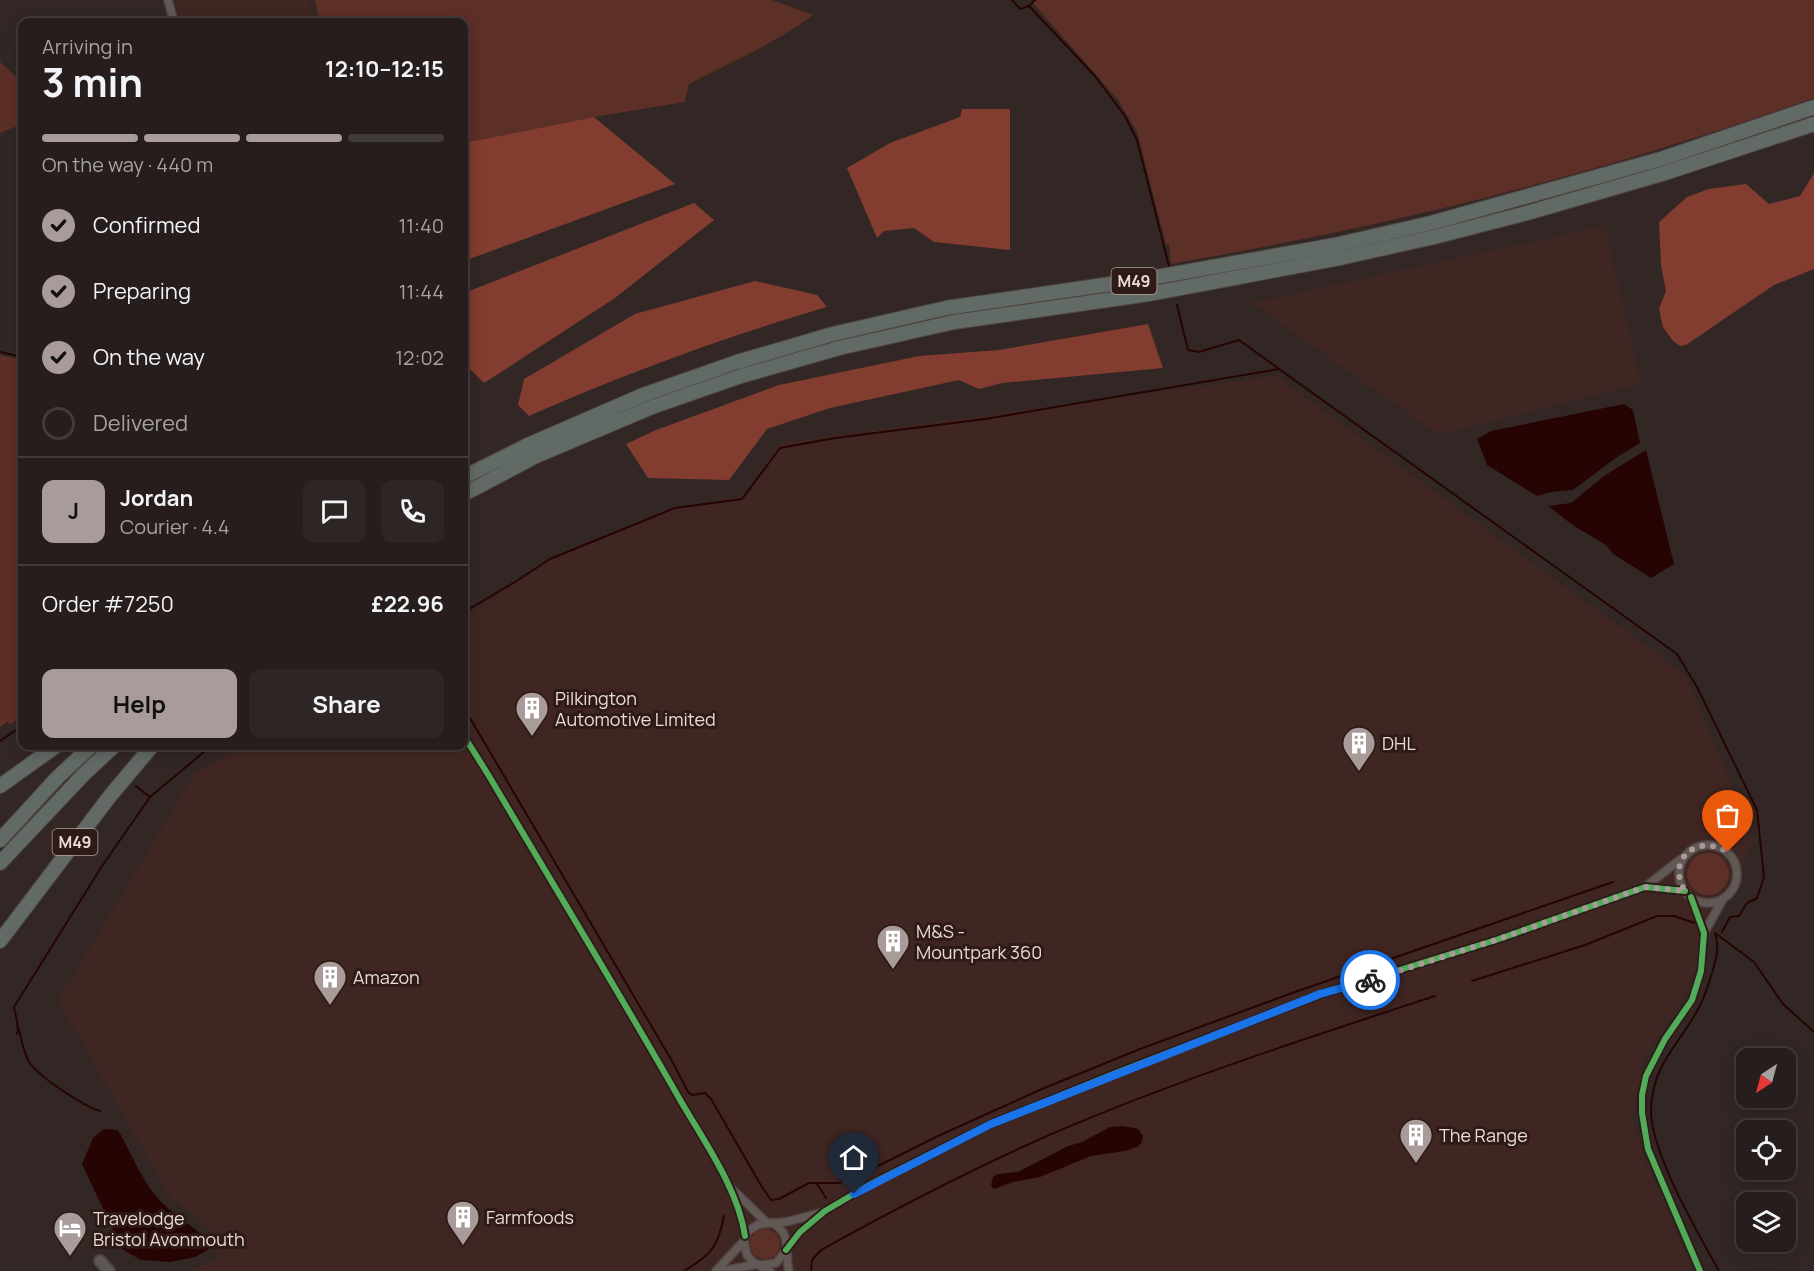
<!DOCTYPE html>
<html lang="en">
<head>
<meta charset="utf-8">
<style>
  :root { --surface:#261d1c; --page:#2e2625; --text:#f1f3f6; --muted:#a4a2a3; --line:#423b3b; --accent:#a89b99 }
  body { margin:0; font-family:Manrope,sans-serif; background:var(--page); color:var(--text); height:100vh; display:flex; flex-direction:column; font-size:22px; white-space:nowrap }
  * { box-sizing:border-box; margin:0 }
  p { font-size:20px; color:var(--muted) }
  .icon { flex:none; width:33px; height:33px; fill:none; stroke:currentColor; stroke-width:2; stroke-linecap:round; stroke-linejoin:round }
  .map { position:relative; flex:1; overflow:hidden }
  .drawer { position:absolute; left:18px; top:18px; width:450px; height:732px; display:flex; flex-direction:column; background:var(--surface); border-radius:12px; box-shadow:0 3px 15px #0003,0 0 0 2px var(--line) }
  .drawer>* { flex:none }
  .needle { width:39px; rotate:216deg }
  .fabs { position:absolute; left:1736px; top:1048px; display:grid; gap:12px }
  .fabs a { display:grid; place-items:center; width:60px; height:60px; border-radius:12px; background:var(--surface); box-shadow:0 3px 15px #0003,0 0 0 2px var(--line); font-size:30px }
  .pin { position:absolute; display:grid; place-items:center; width:51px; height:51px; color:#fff; margin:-62px -26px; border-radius:50% 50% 50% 0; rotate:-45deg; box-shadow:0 0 6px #0007 }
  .pin .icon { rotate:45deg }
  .courier { position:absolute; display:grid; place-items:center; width:60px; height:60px; margin:-30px; border:4px solid #1a73e8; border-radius:50%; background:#fff; color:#222; box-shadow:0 2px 8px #0007 }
  .headline em { font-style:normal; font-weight:700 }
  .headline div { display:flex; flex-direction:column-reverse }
  .headline { display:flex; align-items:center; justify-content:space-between; height:102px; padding:0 24px }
  h1 { font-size:39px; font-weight:700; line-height:45px }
  .bar { display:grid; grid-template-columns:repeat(4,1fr); gap:9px 6px; align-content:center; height:72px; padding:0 24px }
  .bar i { height:8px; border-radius:4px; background:var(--line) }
  .bar .active { background:var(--accent) }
  .bar p { grid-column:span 4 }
  .line { display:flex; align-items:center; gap:15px; padding:0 24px; border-top:2px solid var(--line) }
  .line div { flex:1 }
  .round { display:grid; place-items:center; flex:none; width:63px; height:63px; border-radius:12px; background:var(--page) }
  ol { padding:0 24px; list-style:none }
  li { display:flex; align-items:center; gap:18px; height:66px }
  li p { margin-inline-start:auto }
  li .icon { padding:6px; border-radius:50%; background:var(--accent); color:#111; stroke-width:4 }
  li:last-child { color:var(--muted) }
  li i { width:33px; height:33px; border:3px solid var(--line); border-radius:50% }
  .primary-button { display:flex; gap:12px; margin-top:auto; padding:12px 24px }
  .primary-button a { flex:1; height:69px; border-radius:12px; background:var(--accent); color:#111; font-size:24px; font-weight:700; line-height:69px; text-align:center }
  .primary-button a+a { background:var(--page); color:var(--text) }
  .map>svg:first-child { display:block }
</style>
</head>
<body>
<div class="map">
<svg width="1814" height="1271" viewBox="0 0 1814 1271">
  <rect width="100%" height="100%" fill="#322725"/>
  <g fill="#402622">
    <polygon points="175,0 309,0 315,22 180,22"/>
    <polygon points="1605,226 1641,383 1439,435 1252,303"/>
    <polygon points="1276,376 1686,675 1754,838 1681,1002 1642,1062 1633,1120 1644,1158 1693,1271 188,1271 218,1259 220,1238 169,1195 58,1000 195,773 241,746 464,746 464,677 468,675 464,644 464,617 550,559 675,508 746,496 779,443"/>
  </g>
  <g fill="#5c2f27">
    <path d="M 315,0 L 772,0 L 813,15 C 775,44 731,62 689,84 L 685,102 L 594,117 L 464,143 L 464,22 L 319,22 Z"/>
    <path d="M 1037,0 L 1814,0 L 1814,98 C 1764,116 1713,132 1663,148 C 1501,198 1338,235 1171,264 L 1169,244 L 1166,244 L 1137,132 L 1118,100 L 1033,3 Z"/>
    <polygon points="0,62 22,82 22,124 0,133"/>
    <polygon points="0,355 22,360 22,714 11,725 7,722 0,727"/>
    <circle cx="1708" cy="874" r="21"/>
    <circle cx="765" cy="1244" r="15"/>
  </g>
  <g fill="#833c30">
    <polygon points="962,109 1010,109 1010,250 934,242 914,228 884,231 877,238 847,168 890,143 960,117"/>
    <polygon points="594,117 675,184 464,261 464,143"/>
    <polygon points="1814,173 1814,269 1774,285 1686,345 1680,346 1673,341 1663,327 1659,309 1666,291 1661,265 1659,222 1687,197 1709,189 1746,184 1769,204 1800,196"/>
    <polygon points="694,203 714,220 615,298 484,383 464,363 464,293"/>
    <path d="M 755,281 L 817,295 L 827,307 C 725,337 626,373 529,416 L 518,405 L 524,379 L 635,314 Z"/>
    <polygon points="1148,324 1163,368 1002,383 979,389 959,380 830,408 767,429 729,480 648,478 626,444 656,430 779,385 919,356 999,350"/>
  </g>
  <g fill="#260403">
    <polygon points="1624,404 1633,410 1640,443 1617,457 1573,490 1551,492 1537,496 1487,465 1477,439 1491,431"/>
    <polygon points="1646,450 1674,564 1651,578 1613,554 1606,545 1574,526 1548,506 1571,503 1604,476"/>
    <polygon points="1123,1126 1138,1129 1143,1136 1142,1142 1137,1147 1125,1151 1091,1156 1040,1177 1013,1182 994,1189 991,1185 993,1177 998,1174 1018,1172 1068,1146 1082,1142 1110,1127"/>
    <path d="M 104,1129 L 118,1130 C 129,1149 141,1178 155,1195 C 170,1214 192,1224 208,1241 L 209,1248 L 206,1251 L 195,1257 L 170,1262 L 141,1260 L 122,1249 L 82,1164 L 93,1138 Z"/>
  </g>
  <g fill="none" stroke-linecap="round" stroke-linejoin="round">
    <g stroke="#260403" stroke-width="2">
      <polyline points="1012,0 1020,9 1029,6 1035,0"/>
      <polyline points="1029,6 1095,76 1125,116 1137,140 1169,266"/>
      <polyline points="1177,305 1188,350 1199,352 1239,340 1278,368"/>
      <polyline points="0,352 22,357"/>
      <polyline points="464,612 515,582 550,559 675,508 742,499 780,448 835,438 985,419 1279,369 1677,654 1697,687 1757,810 1764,877 1757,898 1747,903 1739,916 1730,917 1722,932"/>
      <polyline points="464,708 672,1061 688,1092 692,1095 705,1093 711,1099 762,1187 771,1200 779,1199 809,1183 839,1183 864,1173 938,1136 1042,1089 1140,1049 1292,993 1613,882"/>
      <polyline points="0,741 22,726"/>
      <polyline points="136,786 150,797"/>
      <path d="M 1715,933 C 1720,948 1716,959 1712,973 C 1709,981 1707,991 1703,999 C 1686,1039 1653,1059 1651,1108 C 1649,1150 1698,1233 1719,1271"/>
      <polyline points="1715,933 1754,962 1783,1004 1814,1032"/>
      <polyline points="1472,981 1585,945 1657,916 1674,916 1698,924"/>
      <path d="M 19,1029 C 21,1040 24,1052 29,1062 C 38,1076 83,1106 100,1111"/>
      <path d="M 17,1034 C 20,1025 15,1016 14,1007 L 102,866 L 150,797 L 205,751 L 221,746"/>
      <polyline points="817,1184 826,1198"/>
      <path d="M 684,1271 C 711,1255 718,1247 724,1216"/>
      <path d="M 811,1271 L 812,1260 L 821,1250 C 895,1209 970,1170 1047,1136 C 1174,1081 1304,1039 1435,996"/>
    </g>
    <defs>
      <g id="street">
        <polyline points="168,0 174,22"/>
        <path d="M 464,736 L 489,776 C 552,883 617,989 679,1098 C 703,1140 738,1188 745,1236"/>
        <circle cx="1708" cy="874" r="29"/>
        <polyline points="1645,887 1681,859"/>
        <polyline points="1691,897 1704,933 1701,971 1692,1000 1665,1039 1646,1076 1642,1095 1642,1113 1648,1149 1700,1271"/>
        <polyline points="1704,933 1723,899"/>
        <polyline points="732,1189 766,1222"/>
        <path d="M 772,1223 C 793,1233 784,1253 789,1271"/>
        <polyline points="787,1248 800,1232 825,1211 869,1185 991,1124 1116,1073 1319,995 1496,940 1645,887 1685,891"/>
        <polyline points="763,1265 776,1263 785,1252"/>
        <polyline points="716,1271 744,1241"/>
        <polyline points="723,1271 758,1264"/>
        <polyline points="770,1271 753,1262 747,1255 744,1241 748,1231 759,1224 786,1222 820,1213"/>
      </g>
      <polyline id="secondary" points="100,1261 109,1271"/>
      <g id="highway">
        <polyline points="464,477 528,445 643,395 737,362 833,334 946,308 1145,279 1335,245 1431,223 1661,159 1814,107"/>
        <polyline points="464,494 536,456 652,407 741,376 839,348 954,322 1149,294 1340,258 1434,237 1527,213 1665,173 1814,124"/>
        <polyline points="0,786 56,746"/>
        <polyline points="0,840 57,778 91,746"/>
        <polyline points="0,863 84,774 114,746"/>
        <polyline points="0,941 110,796 152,746"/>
      </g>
    </defs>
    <use href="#street" stroke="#4f4543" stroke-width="10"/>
    <use href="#secondary" stroke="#4f4543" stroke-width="14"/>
    <use href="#highway" stroke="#4f4543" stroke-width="16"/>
    <use href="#street" stroke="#625957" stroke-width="7"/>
    <use href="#secondary" stroke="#5c5755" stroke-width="10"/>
    <use href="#highway" stroke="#626a66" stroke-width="14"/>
    <defs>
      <g id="cycleway">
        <path d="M 464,736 L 489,776 C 552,883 617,989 679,1098 C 703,1140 738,1188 745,1236"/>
        <polyline points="1691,897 1704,933 1701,971 1692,1000 1665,1039 1646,1076 1642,1095 1642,1113 1648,1149 1700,1271"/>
        <polyline points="786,1250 800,1232 825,1211 869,1185 991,1124 1116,1073 1319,995 1496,940 1645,887 1685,891"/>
      </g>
    </defs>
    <use href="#cycleway" stroke="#2e1a16" stroke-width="10"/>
    <use href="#cycleway" stroke="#51ab58" stroke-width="6"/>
  </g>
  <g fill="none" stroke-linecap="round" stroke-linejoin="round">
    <path stroke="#a89b99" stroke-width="6" stroke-dasharray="0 10.8" d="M 1370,980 L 1496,940 L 1645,887 L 1685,891 C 1666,860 1696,833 1728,852"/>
    <polyline stroke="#1a73e8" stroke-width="8" points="854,1194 991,1124 1320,994 1370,980"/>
  </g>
  <defs>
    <symbol id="building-pin" viewBox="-11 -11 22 30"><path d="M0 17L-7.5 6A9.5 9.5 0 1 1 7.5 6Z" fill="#a89b99" stroke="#2e1a16"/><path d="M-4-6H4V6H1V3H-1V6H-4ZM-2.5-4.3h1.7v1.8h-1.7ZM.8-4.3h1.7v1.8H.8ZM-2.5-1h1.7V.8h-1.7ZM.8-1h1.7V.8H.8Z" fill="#fff"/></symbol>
    <symbol id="hotel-pin" viewBox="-11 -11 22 30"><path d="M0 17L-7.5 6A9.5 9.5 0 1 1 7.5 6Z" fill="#a89b99" stroke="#2e1a16"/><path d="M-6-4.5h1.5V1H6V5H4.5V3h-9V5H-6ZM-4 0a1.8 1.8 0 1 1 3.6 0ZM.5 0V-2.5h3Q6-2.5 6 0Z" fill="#fff"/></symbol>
  </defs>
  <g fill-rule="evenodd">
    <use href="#building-pin" x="513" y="689" width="38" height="52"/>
    <use href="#building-pin" x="1340" y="724" width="38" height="52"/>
    <use href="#building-pin" x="874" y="922" width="38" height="52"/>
    <use href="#building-pin" x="311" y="958" width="38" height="52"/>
    <use href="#building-pin" x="1397" y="1116" width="38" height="52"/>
    <use href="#building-pin" x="444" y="1198" width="38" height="52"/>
    <use href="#hotel-pin" x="51" y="1209" width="38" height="52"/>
  </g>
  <g text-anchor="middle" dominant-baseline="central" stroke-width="6" stroke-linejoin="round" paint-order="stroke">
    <g fill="#2e1a16" stroke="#b0a09d" stroke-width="1.5">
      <rect x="1111.5" y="268" width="45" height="26" rx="4.5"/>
      <rect x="52.5" y="829" width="45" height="26" rx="4.5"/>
    </g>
    <g font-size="16" font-weight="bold" fill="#e8dad7">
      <text x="1134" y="281">M49</text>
      <text x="75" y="842">M49</text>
    </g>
    <g font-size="18" fill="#e8dad7" stroke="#2e1a16" text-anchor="start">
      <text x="555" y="698">Pilkington<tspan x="555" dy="21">Automotive Limited</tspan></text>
      <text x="1382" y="743">DHL</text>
      <text x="916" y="931">M&amp;S -<tspan x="916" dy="21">Mountpark 360</tspan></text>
      <text x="353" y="977">Amazon</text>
      <text x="1439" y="1135">The Range</text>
      <text x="486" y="1217">Farmfoods</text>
      <text x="93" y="1218">Travelodge<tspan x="93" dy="21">Bristol Avonmouth</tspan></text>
    </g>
  </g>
</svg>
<div class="fabs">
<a><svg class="needle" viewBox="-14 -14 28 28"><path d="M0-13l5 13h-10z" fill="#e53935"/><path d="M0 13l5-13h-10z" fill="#a4a2a3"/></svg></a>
<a><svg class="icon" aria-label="locate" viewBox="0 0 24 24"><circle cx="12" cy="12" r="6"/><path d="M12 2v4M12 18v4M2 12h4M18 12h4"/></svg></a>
<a><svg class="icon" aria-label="layers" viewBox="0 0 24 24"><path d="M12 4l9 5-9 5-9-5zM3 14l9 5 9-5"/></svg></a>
</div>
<div class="pin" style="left:1728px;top:852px;background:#ea580c"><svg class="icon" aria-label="bag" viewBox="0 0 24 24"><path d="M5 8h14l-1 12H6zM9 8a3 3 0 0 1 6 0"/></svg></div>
<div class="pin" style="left:854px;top:1194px;background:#1f2937"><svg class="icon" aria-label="home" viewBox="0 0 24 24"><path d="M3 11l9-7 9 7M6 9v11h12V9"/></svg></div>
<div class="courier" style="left:1370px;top:980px"><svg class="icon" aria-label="bike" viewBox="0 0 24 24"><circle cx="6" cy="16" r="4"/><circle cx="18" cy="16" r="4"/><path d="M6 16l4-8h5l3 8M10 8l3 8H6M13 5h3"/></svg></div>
<section class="drawer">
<div class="headline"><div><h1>3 min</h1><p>Arriving in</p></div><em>12:10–12:15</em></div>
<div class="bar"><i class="active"></i><i class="active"></i><i class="active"></i><i></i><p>On the way · 440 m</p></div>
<ol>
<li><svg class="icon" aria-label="check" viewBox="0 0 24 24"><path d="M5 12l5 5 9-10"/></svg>Confirmed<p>11:40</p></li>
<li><svg class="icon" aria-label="check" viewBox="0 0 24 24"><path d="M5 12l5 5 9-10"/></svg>Preparing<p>11:44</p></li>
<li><svg class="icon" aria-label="check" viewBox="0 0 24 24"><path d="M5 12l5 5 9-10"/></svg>On the way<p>12:02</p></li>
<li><i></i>Delivered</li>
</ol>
<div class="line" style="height:108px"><b class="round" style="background:var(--accent);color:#111">J</b><div><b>Jordan</b><p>Courier · 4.4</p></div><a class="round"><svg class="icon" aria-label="chat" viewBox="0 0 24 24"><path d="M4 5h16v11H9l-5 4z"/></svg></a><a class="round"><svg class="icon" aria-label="phone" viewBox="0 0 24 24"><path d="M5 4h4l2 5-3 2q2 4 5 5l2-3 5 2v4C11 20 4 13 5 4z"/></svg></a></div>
<div class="line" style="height:78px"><div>Order #7250</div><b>£22.96</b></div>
<div class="primary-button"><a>Help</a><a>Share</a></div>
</section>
</div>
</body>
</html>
